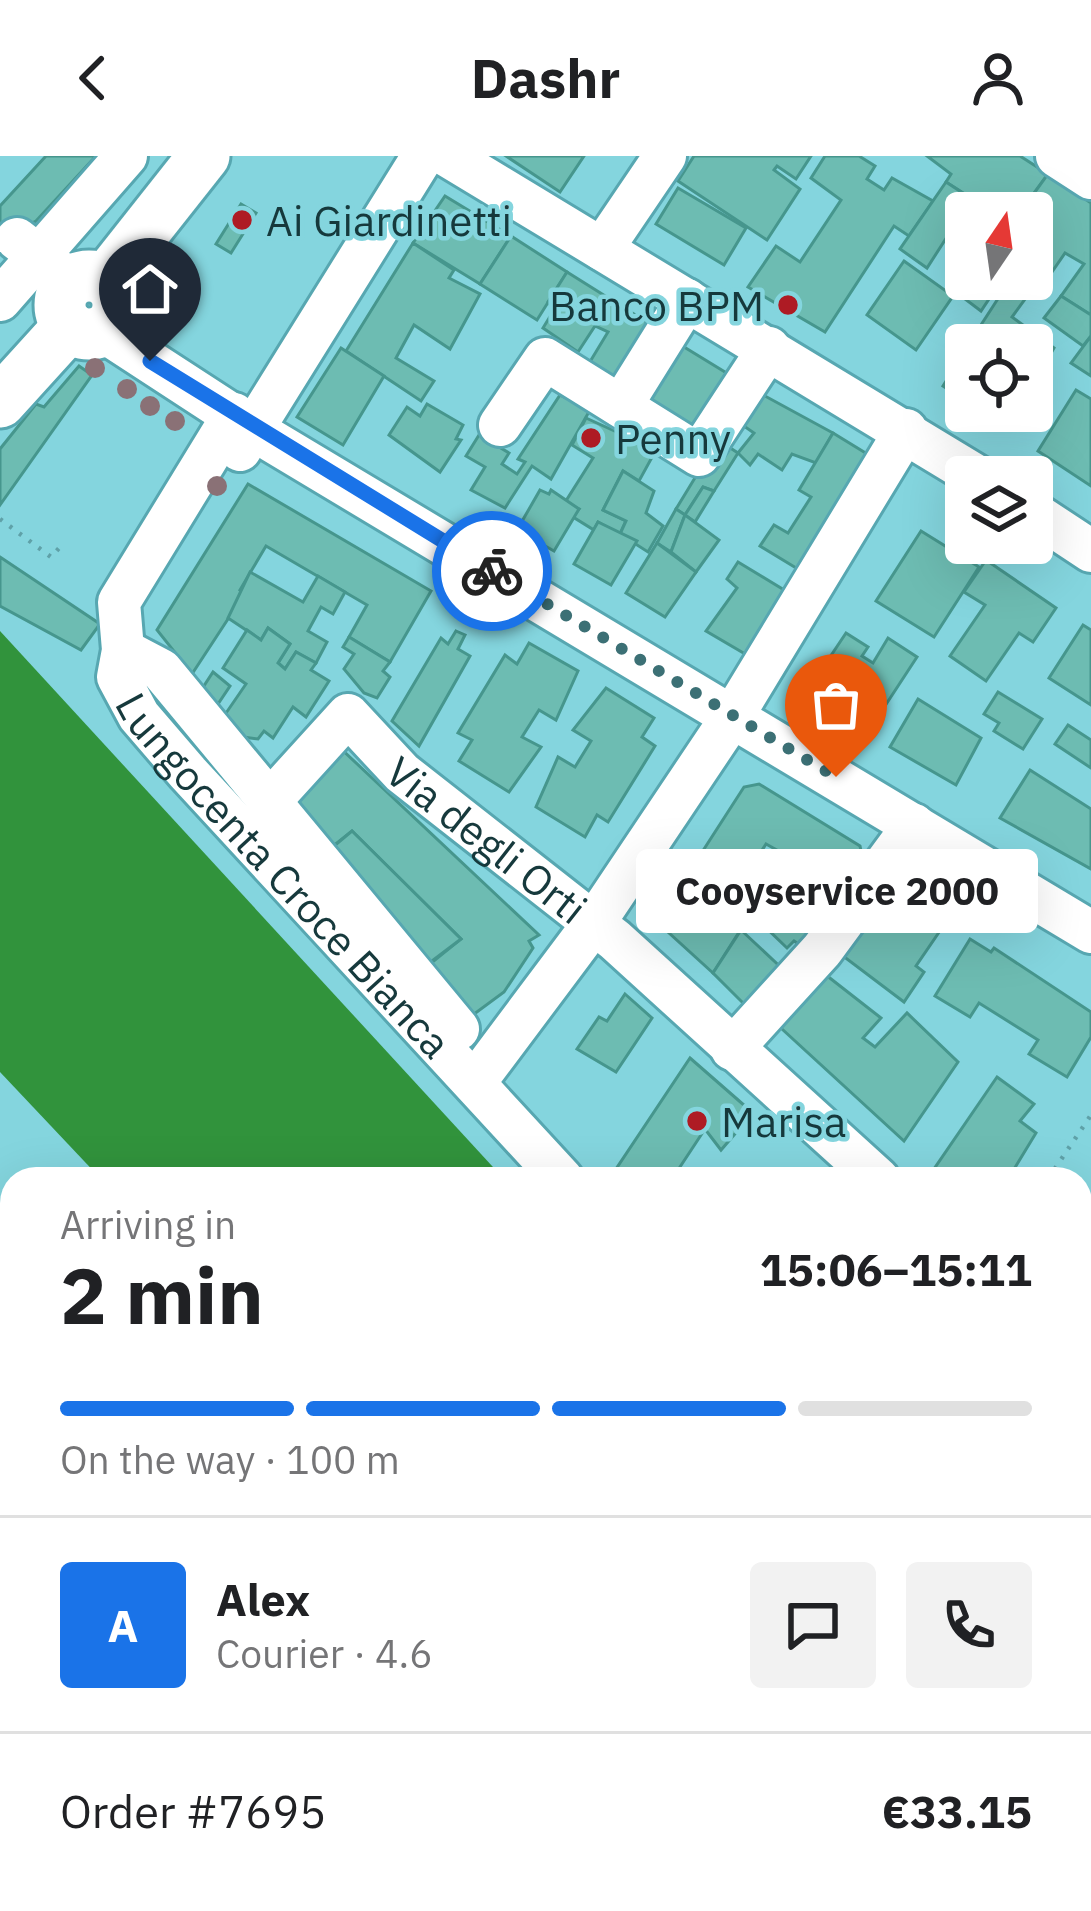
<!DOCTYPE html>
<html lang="en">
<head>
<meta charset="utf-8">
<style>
  :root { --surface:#fff; --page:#f2f2f2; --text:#202124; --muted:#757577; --line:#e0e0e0; --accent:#1a73e8 }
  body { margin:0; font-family:"IBM Plex Sans",sans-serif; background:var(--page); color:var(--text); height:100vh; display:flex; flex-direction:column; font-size:45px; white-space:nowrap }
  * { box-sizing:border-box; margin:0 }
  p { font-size:39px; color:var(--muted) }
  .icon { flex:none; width:66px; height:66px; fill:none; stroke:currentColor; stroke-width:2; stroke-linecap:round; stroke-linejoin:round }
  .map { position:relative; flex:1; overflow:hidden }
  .details { position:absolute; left:0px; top:1011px; width:1092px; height:744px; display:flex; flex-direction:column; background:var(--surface); border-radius:36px 36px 0 0; box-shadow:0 12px 48px #0002 }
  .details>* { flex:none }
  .needle { width:78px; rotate:13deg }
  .controls { position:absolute; left:945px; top:36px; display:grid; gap:24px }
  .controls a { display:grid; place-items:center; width:108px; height:108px; border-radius:12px; background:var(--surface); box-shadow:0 12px 48px #0002; font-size:60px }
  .pin { position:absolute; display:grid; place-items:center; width:102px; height:102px; color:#fff; margin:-123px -51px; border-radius:50% 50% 50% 0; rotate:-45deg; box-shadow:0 0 12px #0007 }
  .pin .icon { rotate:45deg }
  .courier { position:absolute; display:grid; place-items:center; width:120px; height:120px; margin:-60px; border:9px solid #1a73e8; border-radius:50%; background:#fff; color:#222; box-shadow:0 3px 15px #0007 }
  .bubble { position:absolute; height:84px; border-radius:12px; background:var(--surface); box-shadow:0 12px 48px #0002; font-size:39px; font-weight:700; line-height:84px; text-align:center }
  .head em { font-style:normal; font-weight:700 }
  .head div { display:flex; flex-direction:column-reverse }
  .head { display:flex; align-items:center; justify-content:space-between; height:204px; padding:0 60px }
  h1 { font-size:78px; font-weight:700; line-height:90px }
  .bar { display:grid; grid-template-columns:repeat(4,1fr); gap:18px 12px; align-content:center; height:144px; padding:0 60px }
  .bar i { height:15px; border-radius:9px; background:var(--line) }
  .bar .selected { background:var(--accent) }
  .bar p { grid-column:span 4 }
  .line { display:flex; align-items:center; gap:30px; padding:0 60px; border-top:3px solid var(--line) }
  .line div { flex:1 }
  .round { display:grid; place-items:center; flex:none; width:126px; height:126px; border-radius:12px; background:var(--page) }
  header { display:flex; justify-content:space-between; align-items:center; height:156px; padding:0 60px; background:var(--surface); font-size:54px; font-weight:700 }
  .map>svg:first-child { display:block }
</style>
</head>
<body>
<header><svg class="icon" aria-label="back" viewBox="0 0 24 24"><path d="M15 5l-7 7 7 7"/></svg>Dashr<svg class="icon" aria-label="person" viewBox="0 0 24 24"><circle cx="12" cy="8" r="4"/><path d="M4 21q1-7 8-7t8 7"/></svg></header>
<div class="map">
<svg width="1091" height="1755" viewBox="0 0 1091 1755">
  <rect width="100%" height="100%" fill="#84d5de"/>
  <polygon fill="#6dc9d4" points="1080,1205 1091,1211 1091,1552 1080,1540"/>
  <g fill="#31933c">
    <polygon points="0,475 504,1023 101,1023 0,916"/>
    <polygon points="1080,1652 1091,1664 1091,1755 720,1755 712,1743 1080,1743"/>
  </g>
  <g fill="#6dbcb2" stroke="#46968d" stroke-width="3">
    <polygon points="46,0 96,0 36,65 0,84 0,50"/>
    <polygon points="506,0 584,0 560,36"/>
    <polygon points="694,0 811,0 796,23 777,10 774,14 800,33 767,84 678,25"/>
    <polygon points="825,0 859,0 875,10 867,23 884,34 892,22 933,45 909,80 894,70 825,176 748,131 776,90 800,106 841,44 811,22"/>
    <polygon points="927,0 1020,0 1048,18 1021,55 1000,42 993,56 946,26 951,18"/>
    <polygon points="1048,18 1091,47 1091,159 1061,140 1084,108 1065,97 1043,129 1032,122 1032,57 1020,57"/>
    <polygon points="946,26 981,49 974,57 963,56 927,112 900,93"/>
    <polygon points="678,32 746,72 724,109 656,68"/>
    <polygon points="445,40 511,80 480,128 413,87"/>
    <polygon points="241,48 256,57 231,97 216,88"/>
    <polygon points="511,80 567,116 537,164 480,128"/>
    <polygon points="413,87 454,114 449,122 480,138 450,193 414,169 396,202 434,225 421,245 346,195"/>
    <polygon points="904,105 953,140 916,194 867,159"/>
    <polygon points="567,116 661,175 626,234 588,209 608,176 595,170 578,196 543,172 554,154 548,146"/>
    <polygon points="979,123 1012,123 1031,135 1012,161 1054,192 1032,231 1032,189 968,189 1001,138 995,134 981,155 965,143"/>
    <polygon points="1061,140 1091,159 1091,180 1083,190 1044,162"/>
    <polygon points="1091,180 1091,220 1071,207"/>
    <polygon points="671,183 738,224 702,281 635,240"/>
    <polygon points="341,192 384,220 343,289 297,261"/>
    <polygon points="966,193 966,245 943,230"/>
    <polygon points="79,210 92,219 0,349 0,293 36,248 44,251"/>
    <polygon points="754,234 833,277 816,307 792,298 782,314 758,298 750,309 738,297 754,277 741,268"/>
    <polygon points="1076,234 1091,243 1091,330 1038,295"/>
    <polygon points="560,239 590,254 551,323 532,310 505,352 471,334 485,311 466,300 479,279 509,297 502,308 517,318 525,306 518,303"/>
    <polygon points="427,248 463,269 456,283 461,284 440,316 389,279 407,251 420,260"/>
    <polygon points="983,255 1018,255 1009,271"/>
    <polygon points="586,262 656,294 639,325 623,315 603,354 626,365 620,378 598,366 594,374 573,361 579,353 564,348 593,302 572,289"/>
    <polygon points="833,277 877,304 806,418 760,390 774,369 788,377 811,341 799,334"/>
    <polygon points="718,284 738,297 714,335 703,331 685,359 676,353"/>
    <polygon points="623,315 654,335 646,357 663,370 648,396 620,378 626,365 603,354"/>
    <polygon points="248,328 431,435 390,506 349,481 367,449 266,390 240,434 245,437 192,518 157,474"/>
    <polygon points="703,331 714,335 695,366 685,359"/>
    <polygon points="540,334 549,338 551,334 579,353 554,395 517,374"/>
    <polygon points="676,353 685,359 671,396 657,387"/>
    <polygon points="685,359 719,384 696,416 671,396"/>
    <polygon points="598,366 637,385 611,429 574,408"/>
    <polygon points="921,375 979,411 934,481 876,445"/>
    <polygon points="657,387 696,416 665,461 626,437"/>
    <polygon points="0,401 100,468 81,494 0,450"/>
    <polygon points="986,404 1056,452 1033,486 1019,477 986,525 950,500 985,449 964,436"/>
    <polygon points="738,406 794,440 752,502 706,475 737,432 727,423"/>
    <polygon points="250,416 303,446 318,420 345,436 333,458 321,451 308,475 327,486 316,507 296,496 285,513 278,507 290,488 268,472 261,484 228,462"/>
    <polygon points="1083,469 1091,474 1091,549 1049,522"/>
    <polygon points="268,472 290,488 278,507 285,513 296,496 316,507 311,514 329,525 306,561 293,551 273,582 264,575 258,583 243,581 224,560 246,528 223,512 247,474 261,484"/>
    <polygon points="456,475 465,479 458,493 470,500 419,590 392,565 441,482 448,488"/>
    <polygon points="846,477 868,491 862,500 873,507 888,482 917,501 866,579 830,555 847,529 822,513"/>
    <polygon points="349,481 390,506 383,515 390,521 377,542 364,537 344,513 354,498 343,491"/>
    <polygon points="529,487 578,515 556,564 539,554 522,581 541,591 509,636 459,605 472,584 458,577 505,499 517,508"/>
    <polygon points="213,516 230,530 214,554 200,536"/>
    <polygon points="606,532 654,562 642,581 655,590 608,666 597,659 585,681 536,651 558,601 575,611 591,585 573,574"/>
    <polygon points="998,536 1042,563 1023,593 994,575 999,567 984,558"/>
    <polygon points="918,543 981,582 956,629 890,591"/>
    <polygon points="1068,569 1091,584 1091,612 1055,588"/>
    <polygon points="337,589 539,779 529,785 533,792 504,836 466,864 425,812 461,783 352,675 327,695 290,646"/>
    <polygon points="1030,614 1091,653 1091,713 1000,662"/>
    <polygon points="759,628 860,690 864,710 807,794 794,785 787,792 759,765 800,707 766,688 723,756 741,773 713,817 657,766 744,631"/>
    <polygon points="352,675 461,783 428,808 334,690"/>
    <polygon points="899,707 969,752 954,775 944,769 916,810 924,816 904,846 839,797"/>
    <polygon points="741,774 788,818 760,832 744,848 713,817"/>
    <polygon points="970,783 991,796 994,792 1091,856 1091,881 1067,921 1029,898 1038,884 979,847 970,861 935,840"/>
    <polygon points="817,812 881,862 863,882 875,891 907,857 958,906 904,985 770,862"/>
    <polygon points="625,838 652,862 616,916 577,893 599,861 607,865"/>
    <polygon points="690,902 753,957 721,994 705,973 672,1023 615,1023 612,1019"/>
    <polygon points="997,921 1034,948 1020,965 1036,977 1008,1023 947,1023 934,1013"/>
    <polygon points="1080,1066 1091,1072 1080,1098"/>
    <polygon points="1082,1257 1091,1264 1091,1340 1080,1355"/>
    <polygon points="0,1310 12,1319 12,1351 0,1366"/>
    <polygon points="5,1503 12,1511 12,1600 0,1585 0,1504"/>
    <polygon points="202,1743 225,1743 233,1755 184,1755"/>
    <polygon points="307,1743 400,1743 408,1755 315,1755"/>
  </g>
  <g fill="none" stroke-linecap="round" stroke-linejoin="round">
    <defs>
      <g id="minor">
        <polyline points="448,0 978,321"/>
        <polyline points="1057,0 1091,22"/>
        <polyline points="17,83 71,125"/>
        <polyline points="602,93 665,0"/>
        <polyline points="0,144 126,0"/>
        <polyline points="103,175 272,285 1091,776"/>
        <polyline points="621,250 687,144"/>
        <path id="s1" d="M 234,258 L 119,446 L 123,494 L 118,521 L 139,560 L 188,617 L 562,1023"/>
        <polyline points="500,269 545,203 699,299 769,192"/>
        <polyline points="240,294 423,0"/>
        <polyline points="1032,356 1091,395"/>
        <polyline points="123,494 161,514 458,873"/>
        <path id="s2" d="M 270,645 L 348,559 L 402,617 L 615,784 L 878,1023"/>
        <polyline points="732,893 822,794 914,669"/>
        <polyline points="475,926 594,767 734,558 906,274"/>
        <polyline points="0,1098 12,1113"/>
        <polyline points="1080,1180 1091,1187"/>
        <polyline points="1080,1584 1091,1597"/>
        <polyline points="462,1743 468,1755"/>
        <polyline points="119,1755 139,1743"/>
      </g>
      <g id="major">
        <circle cx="89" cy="149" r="29"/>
        <polyline points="106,124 204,0"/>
        <polyline points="0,246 69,170"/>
      </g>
    </defs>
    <use href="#minor" stroke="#57a7b1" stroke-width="48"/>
    <use href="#major" stroke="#57a7b1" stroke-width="57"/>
    <g stroke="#5fa1a8" stroke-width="4.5" stroke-dasharray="3 9" stroke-linecap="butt">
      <polyline points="0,363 51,401 62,389"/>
      <polyline points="1048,1023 1091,959"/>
      <polyline points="526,1743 534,1755"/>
    </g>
    <use href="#minor" stroke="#fff" stroke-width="42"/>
    <use href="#major" stroke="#fff" stroke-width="51"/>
  </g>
  <g fill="#8a7176">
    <circle cx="95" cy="212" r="10"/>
    <circle cx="127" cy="233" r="10"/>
    <circle cx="150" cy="250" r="10"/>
    <circle cx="175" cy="265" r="10"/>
    <circle cx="217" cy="330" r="10"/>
  </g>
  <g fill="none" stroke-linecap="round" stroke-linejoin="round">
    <polyline stroke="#3c7075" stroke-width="12" stroke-dasharray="0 21.6" points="492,415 836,621"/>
    <polyline stroke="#1a73e8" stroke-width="15" points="150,205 492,415"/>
  </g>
  <g fill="#ae1b24" stroke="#84d5de" stroke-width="4.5">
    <circle cx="242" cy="64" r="12"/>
    <circle cx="788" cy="149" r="12"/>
    <circle cx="591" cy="282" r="12"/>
    <circle cx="697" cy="965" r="12"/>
  </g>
  <g text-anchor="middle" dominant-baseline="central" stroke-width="9" stroke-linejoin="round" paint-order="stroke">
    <g font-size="42" fill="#16393c" stroke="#84d5de" text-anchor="start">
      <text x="266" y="64">Ai Giardinetti</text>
      <text x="764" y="149" text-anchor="end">Banco BPM</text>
      <text x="615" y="282">Penny</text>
      <text x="721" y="965">Marisa</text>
    </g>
    <g font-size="42" fill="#16393c" stroke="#84d5de">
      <text stroke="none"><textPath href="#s2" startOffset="303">Via degli Orti</textPath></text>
      <text stroke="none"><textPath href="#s1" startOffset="555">Lungocenta Croce Bianca</textPath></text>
    </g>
  </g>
</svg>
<div class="controls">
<a><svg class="needle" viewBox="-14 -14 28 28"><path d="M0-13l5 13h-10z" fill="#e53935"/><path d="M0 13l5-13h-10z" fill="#757577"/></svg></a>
<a><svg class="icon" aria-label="locate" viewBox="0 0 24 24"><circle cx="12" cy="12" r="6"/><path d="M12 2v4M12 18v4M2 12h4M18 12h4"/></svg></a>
<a><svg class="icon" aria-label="layers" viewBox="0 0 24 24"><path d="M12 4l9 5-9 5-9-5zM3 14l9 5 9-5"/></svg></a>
</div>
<div class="pin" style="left:836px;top:621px;background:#ea580c"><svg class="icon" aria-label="bag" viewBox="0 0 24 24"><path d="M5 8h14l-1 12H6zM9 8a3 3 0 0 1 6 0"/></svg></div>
<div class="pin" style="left:150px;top:205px;background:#1f2937"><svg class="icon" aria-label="home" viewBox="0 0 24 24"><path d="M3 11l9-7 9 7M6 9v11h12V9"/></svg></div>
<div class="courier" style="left:492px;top:415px"><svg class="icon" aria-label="bike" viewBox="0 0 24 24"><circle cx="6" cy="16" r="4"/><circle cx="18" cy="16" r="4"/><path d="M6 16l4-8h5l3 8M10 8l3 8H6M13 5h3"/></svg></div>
<div class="bubble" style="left:636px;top:693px;width:402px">Cooyservice 2000</div>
<section class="details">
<div class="head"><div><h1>2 min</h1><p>Arriving in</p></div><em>15:06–15:11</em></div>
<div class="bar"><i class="selected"></i><i class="selected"></i><i class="selected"></i><i></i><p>On the way · 100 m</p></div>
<div class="line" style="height:216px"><b class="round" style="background:var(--accent);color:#fff">A</b><div><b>Alex</b><p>Courier · 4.6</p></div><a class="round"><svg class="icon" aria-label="chat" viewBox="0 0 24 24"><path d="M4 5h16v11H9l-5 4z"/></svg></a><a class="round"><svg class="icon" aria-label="phone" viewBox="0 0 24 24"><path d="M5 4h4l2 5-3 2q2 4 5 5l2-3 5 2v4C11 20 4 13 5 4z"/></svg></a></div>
<div class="line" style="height:156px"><div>Order #7695</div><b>€33.15</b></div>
</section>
</div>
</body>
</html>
